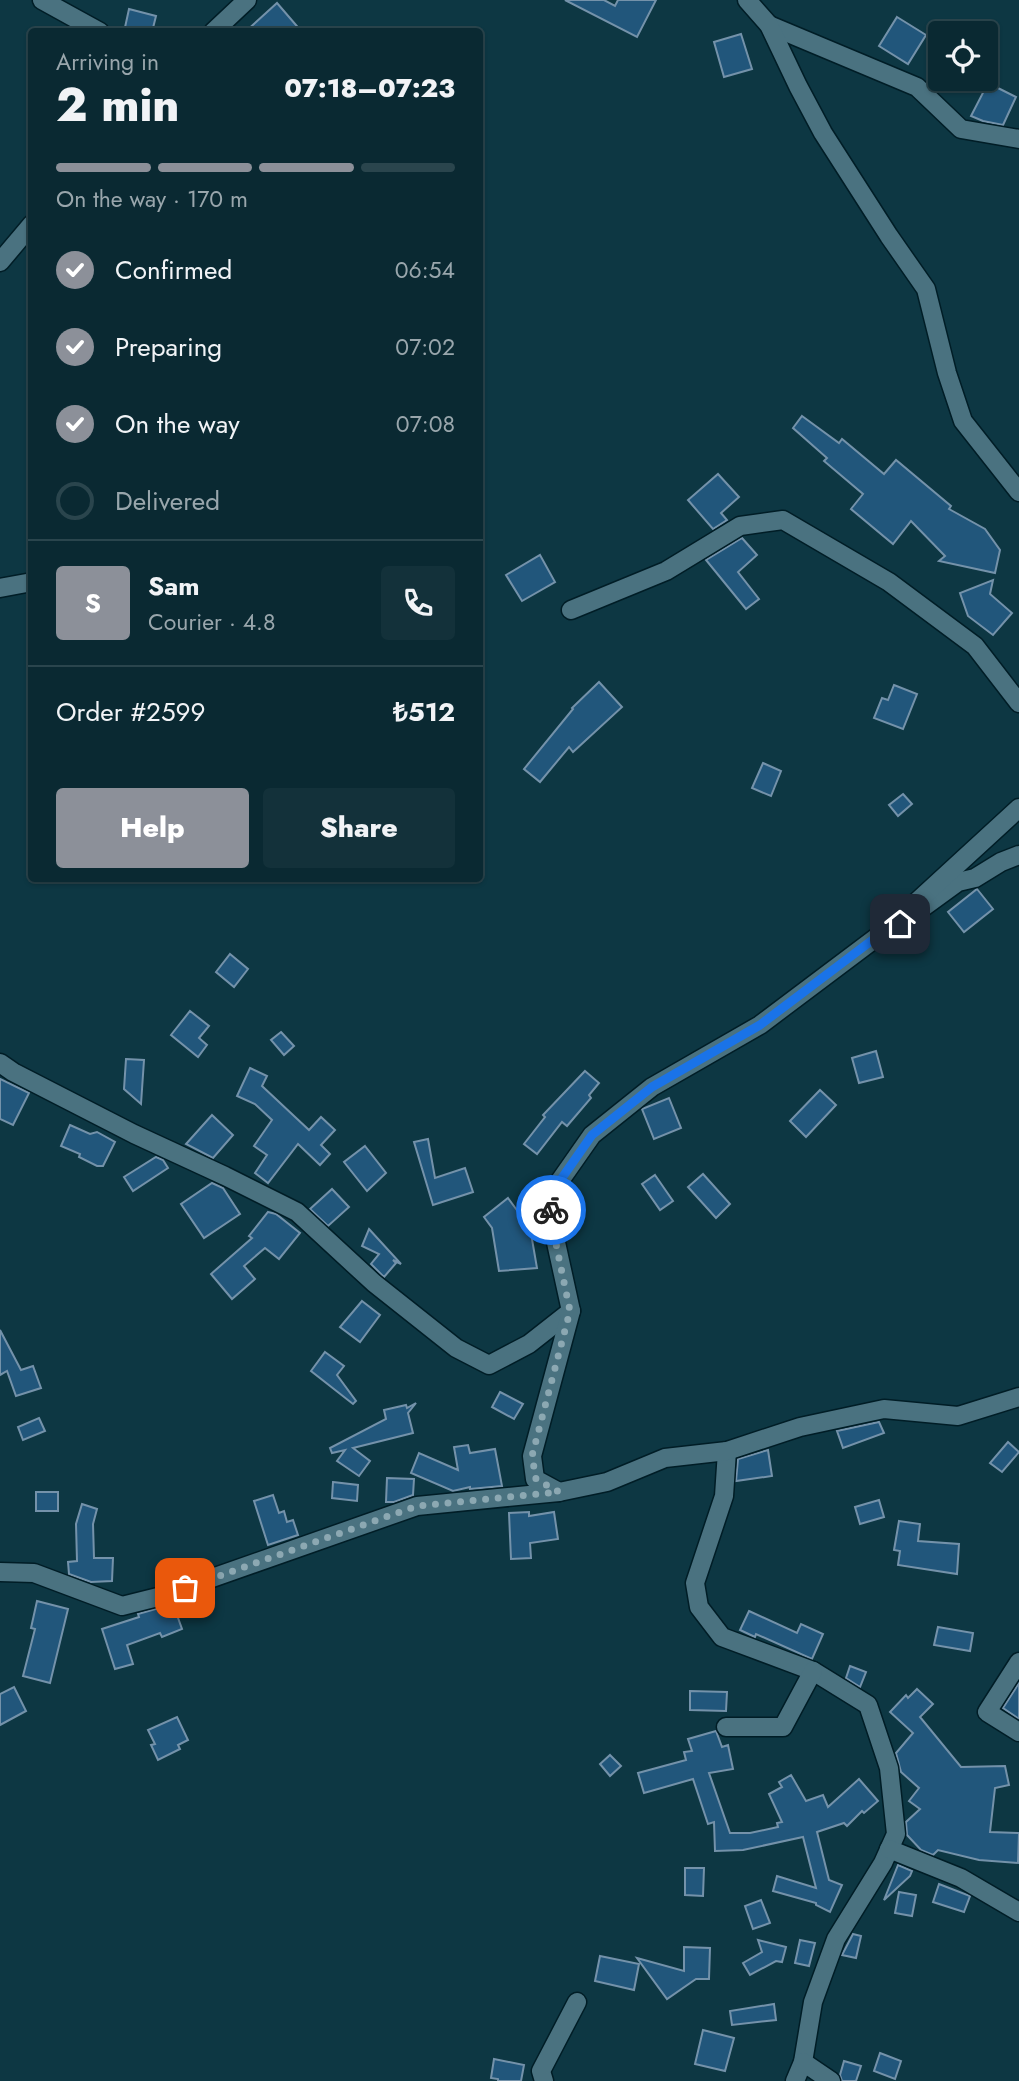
<!DOCTYPE html>
<html lang="en">
<head>
<meta charset="utf-8">
<style>
  :root { --surface:#0a2932; --page:#13313a; --text:#f1f3f6; --muted:#99a6ac; --line:#2a454d; --accent:#8c9099 }
  body { margin:0; font-family:Jost,sans-serif; background:var(--page); color:var(--text); height:100vh; display:flex; flex-direction:column; font-size:26px; white-space:nowrap }
  * { box-sizing:border-box; margin:0 }
  p { font-size:23px; color:var(--muted) }
  .icon { flex:none; width:38px; height:38px; fill:none; stroke:currentColor; stroke-width:2; stroke-linecap:round; stroke-linejoin:round }
  .map { position:relative; flex:1; overflow:hidden }
  .panel { position:absolute; left:28px; top:28px; width:455px; height:854px; display:flex; flex-direction:column; background:var(--surface); border-radius:7px; box-shadow:0 2px 5px #0004,0 0 0 2px var(--line) }
  .panel>* { flex:none }
  .buttons { position:absolute; left:928px; top:21px; display:grid; gap:14px }
  .buttons a { display:grid; place-items:center; width:70px; height:70px; border-radius:7px; background:var(--surface); box-shadow:0 2px 5px #0004,0 0 0 2px var(--line); font-size:35px }
  .pin { position:absolute; display:grid; place-items:center; width:60px; height:60px; color:#fff; margin:-30px; border-radius:14px; box-shadow:0 4px 10px #0006 }
  .courier { position:absolute; display:grid; place-items:center; width:70px; height:70px; margin:-35px; border:5px solid #1a73e8; border-radius:50%; background:#fff; color:#222; box-shadow:0 2px 9px #0007 }
  .overview em { font-style:normal; font-weight:800 }
  .overview div { display:flex; flex-direction:column-reverse }
  .overview { display:flex; align-items:center; justify-content:space-between; height:119px; padding:0 28px }
  h1 { font-size:46px; font-weight:800; line-height:52px }
  .bar { display:grid; grid-template-columns:repeat(4,1fr); gap:10px 7px; align-content:center; height:84px; padding:0 28px }
  .bar i { height:9px; border-radius:5px; background:var(--line) }
  .bar .current { background:var(--accent) }
  .bar p { grid-column:span 4 }
  .line { display:flex; align-items:center; gap:18px; padding:0 28px; border-top:2px solid var(--line) }
  .line div { flex:1 }
  .round { display:grid; place-items:center; flex:none; width:74px; height:74px; border-radius:7px; background:var(--page) }
  ol { padding:0 28px; list-style:none }
  li { display:flex; align-items:center; gap:21px; height:77px }
  li p { margin-inline-start:auto }
  li .icon { padding:7px; border-radius:50%; background:var(--accent); color:#fff; stroke-width:4 }
  li:last-child { color:var(--muted) }
  li i { width:38px; height:38px; border:4px solid var(--line); border-radius:50% }
  .button { display:flex; gap:14px; margin-top:auto; padding:14px 28px }
  .button a { flex:1; height:80px; border-radius:7px; background:var(--accent); color:#fff; font-size:28px; font-weight:800; line-height:80px; text-align:center }
  .button a+a { background:var(--page); color:var(--text) }
  .map>svg:first-child { display:block }
</style>
</head>
<body>
<div class="map">
<svg width="1019" height="2081" viewBox="0 0 1019 2081">
  <rect width="100%" height="100%" fill="#0d3743"/>
  <g fill="#21567b" stroke="#7492aa" stroke-width="2">
    <polygon points="565,0 604,0 615,6 618,0 656,0 637,37"/>
    <polygon points="277,3 302,32 245,32"/>
    <polygon points="129,9 156,16 152,32 124,32"/>
    <polygon points="897,17 926,35 908,64 879,46"/>
    <polygon points="741,34 752,69 724,77 714,42"/>
    <polygon points="988,83 1016,97 1003,125 983,121 971,116"/>
    <polygon points="802,416 839,443 842,439 884,474 896,460 951,506 949,509 985,529 1000,550 995,573 939,561 945,556 911,521 893,544 851,509 863,494 824,461 827,458 793,428"/>
    <polygon points="718,474 739,497 721,513 727,520 713,529 688,500"/>
    <polygon points="742,538 757,555 738,572 759,599 746,609 706,560"/>
    <polygon points="540,555 555,582 522,601 506,575"/>
    <polygon points="993,580 990,594 1012,613 993,635 968,616 960,593"/>
    <polygon points="599,682 622,707 573,752 569,747 540,782 524,769 573,709 572,708"/>
    <polygon points="894,685 917,694 903,729 874,718 882,698 888,700"/>
    <polygon points="763,763 781,771 771,796 752,788"/>
    <polygon points="903,794 912,804 898,816 889,805"/>
    <polygon points="977,889 993,909 964,932 948,912"/>
    <polygon points="230,954 248,969 234,987 216,972"/>
    <polygon points="190,1011 209,1026 199,1038 207,1045 198,1057 171,1035"/>
    <polygon points="281,1032 294,1046 284,1055 271,1040"/>
    <polygon points="876,1051 883,1077 859,1083 852,1058"/>
    <polygon points="126,1059 144,1060 141,1104 124,1089"/>
    <polygon points="250,1068 267,1076 262,1086 309,1130 321,1117 335,1130 321,1145 330,1154 320,1165 298,1144 268,1183 255,1173 267,1155 254,1146 272,1120 255,1104 237,1096"/>
    <polygon points="585,1071 599,1083 589,1095 591,1098 567,1126 562,1122 537,1154 524,1144 545,1117 543,1115"/>
    <polygon points="0,1079 29,1093 13,1125 0,1119"/>
    <polygon points="820,1090 836,1105 806,1137 790,1121"/>
    <polygon points="669,1098 681,1128 654,1139 642,1109"/>
    <polygon points="212,1115 233,1135 213,1158 186,1144"/>
    <polygon points="70,1125 90,1134 97,1132 115,1142 103,1166 97,1166 79,1157 80,1154 61,1146"/>
    <polygon points="428,1139 435,1178 465,1168 473,1192 433,1205 414,1142"/>
    <polygon points="365,1146 386,1173 367,1191 344,1162"/>
    <polygon points="156,1157 163,1160 168,1168 133,1191 124,1177"/>
    <polygon points="703,1174 730,1204 716,1218 688,1187"/>
    <polygon points="655,1175 673,1201 660,1210 642,1184"/>
    <polygon points="212,1183 223,1188 240,1214 204,1238 181,1204"/>
    <polygon points="332,1189 349,1207 328,1226 310,1209"/>
    <polygon points="508,1198 522,1217 528,1216 537,1268 499,1271 492,1228 484,1217"/>
    <polygon points="268,1212 276,1214 300,1233 279,1259 265,1248 244,1266 255,1279 232,1299 211,1274 252,1238 249,1236"/>
    <polygon points="369,1229 401,1264 393,1260 396,1263 384,1277 371,1264 379,1254 362,1246"/>
    <polygon points="362,1301 380,1315 360,1342 340,1327"/>
    <polygon points="0,1330 21,1370 33,1366 41,1388 16,1396 7,1371 0,1375"/>
    <polygon points="325,1352 344,1366 337,1375 356,1401 353,1404 311,1371"/>
    <polygon points="500,1392 523,1404 514,1419 492,1407"/>
    <polygon points="416,1403 408,1413 413,1433 353,1448 370,1461 359,1476 337,1461 345,1450 332,1453 330,1448 386,1419 384,1410 406,1405 407,1408"/>
    <polygon points="39,1418 45,1431 23,1440 18,1427"/>
    <polygon points="879,1422 884,1433 843,1448 837,1431"/>
    <polygon points="1008,1442 1019,1452 1002,1472 990,1463"/>
    <polygon points="468,1445 470,1453 495,1449 502,1486 470,1489 470,1487 453,1491 411,1473 419,1453 458,1470 454,1447"/>
    <polygon points="768,1450 772,1476 736,1481 738,1459"/>
    <polygon points="387,1478 414,1479 413,1495 394,1502 386,1502"/>
    <polygon points="333,1482 358,1485 357,1501 332,1498"/>
    <rect x="36" y="1492" width="22" height="19"/>
    <polygon points="273,1495 279,1513 284,1511 287,1522 293,1520 298,1535 268,1545 254,1501"/>
    <polygon points="879,1500 884,1517 860,1524 855,1507"/>
    <polygon points="82,1504 97,1509 93,1524 94,1558 113,1558 112,1581 91,1582 69,1574 68,1562 77,1561 76,1524"/>
    <polygon points="529,1512 529,1516 554,1512 558,1539 530,1543 531,1558 511,1559 509,1513"/>
    <polygon points="899,1521 920,1524 918,1541 959,1544 957,1574 898,1565 900,1551 894,1550"/>
    <polygon points="37,1601 68,1609 50,1683 23,1676 35,1629 31,1628"/>
    <polygon points="173,1604 182,1629 162,1637 160,1633 127,1645 133,1664 115,1669 102,1629 139,1617 138,1614"/>
    <polygon points="749,1611 797,1633 801,1624 823,1634 812,1659 756,1634 755,1637 740,1630"/>
    <polygon points="938,1627 973,1633 970,1651 934,1645"/>
    <polygon points="850,1666 866,1672 860,1687 846,1678"/>
    <polygon points="1019,1683 1019,1719 1003,1708"/>
    <polygon points="14,1687 26,1711 0,1725 0,1694"/>
    <polygon points="917,1689 933,1704 920,1717 961,1767 1005,1766 1009,1785 995,1788 990,1832 1019,1833 1018,1863 979,1860 938,1850 933,1855 921,1850 907,1835 906,1822 920,1809 909,1801 919,1788 901,1772 896,1753 913,1733 890,1712 906,1695 908,1698"/>
    <polygon points="690,1691 727,1692 726,1711 690,1710"/>
    <polygon points="177,1717 188,1740 178,1745 180,1749 158,1760 151,1745 155,1744 148,1730"/>
    <polygon points="716,1731 722,1747 728,1745 733,1769 709,1773 730,1833 750,1833 778,1827 777,1823 782,1822 769,1794 782,1787 779,1782 791,1775 806,1801 823,1795 828,1807 859,1779 878,1801 864,1813 862,1811 847,1826 844,1823 817,1832 829,1880 842,1885 830,1912 816,1905 816,1903 773,1891 777,1876 816,1888 803,1837 743,1850 715,1851 714,1822 708,1824 693,1779 644,1793 638,1773 686,1760 684,1752 692,1751 688,1739"/>
    <polygon points="610,1755 621,1766 610,1776 600,1764"/>
    <polygon points="898,1865 912,1871 910,1876 884,1900"/>
    <polygon points="685,1868 704,1868 703,1896 685,1895"/>
    <polygon points="939,1884 970,1896 964,1912 933,1902"/>
    <polygon points="899,1892 916,1895 912,1916 895,1913"/>
    <polygon points="761,1900 770,1923 753,1929 745,1906"/>
    <polygon points="853,1934 861,1936 856,1958 842,1955"/>
    <polygon points="758,1940 786,1947 782,1962 776,1961 750,1975 743,1963 762,1952"/>
    <polygon points="800,1940 815,1943 809,1966 795,1963"/>
    <polygon points="684,1947 710,1948 709,1979 696,1979 667,1999 637,1958 684,1971"/>
    <polygon points="600,1956 639,1964 634,1990 595,1981"/>
    <polygon points="774,2004 776,2020 732,2025 730,2011"/>
    <polygon points="703,2030 734,2038 725,2071 695,2064"/>
    <polygon points="880,2053 901,2061 895,2079 874,2071"/>
    <polygon points="494,2059 524,2065 521,2081 498,2081 498,2079 491,2078"/>
    <polygon points="844,2061 861,2066 856,2081 842,2081 840,2075"/>
  </g>
  <g fill="none" stroke-linecap="round" stroke-linejoin="round">
    <defs>
      <g id="street">
        <polyline points="42,0 100,32"/>
        <polyline points="769,25 917,87 961,129 1019,139"/>
        <polyline points="0,588 32,582"/>
        <polyline points="571,610 666,571 740,526 783,520 889,582 975,646 1019,703"/>
        <polyline points="903,922 958,882 975,878 1001,862 1019,855"/>
        <polyline points="0,1063 13,1072 134,1134 225,1176 297,1212 374,1283 456,1348 489,1365 529,1344 571,1311"/>
        <polyline points="727,1451 724,1496 695,1583 699,1607 722,1637 813,1671 868,1705 889,1768 896,1834 883,1863 836,1939 813,2002 803,2062 795,2081"/>
        <polyline points="0,1572 34,1573 122,1606 158,1597 417,1506 559,1492"/>
        <polyline points="1019,1662 987,1712 1019,1732"/>
        <polyline points="726,1727 783,1727 813,1671"/>
        <polyline points="889,1849 961,1878 1019,1912"/>
        <polyline points="803,2062 831,2081"/>
        <polyline points="544,2081 541,2071 577,2002"/>
      </g>
      <g id="secondary">
        <polyline points="747,0 769,25 798,86 823,133 889,236 926,289 947,373 963,421 1019,492"/>
        <polyline points="213,32 247,0"/>
        <polyline points="0,262 32,224"/>
        <polyline points="1019,808 885,931 760,1025 652,1087 592,1135 557,1185 550,1215 571,1311 532,1456 535,1479 559,1492 607,1482 665,1458 727,1451 800,1427 884,1409 958,1416 1019,1397"/>
      </g>
    </defs>
    <use href="#street" stroke="#001d26" stroke-width="21"/>
    <use href="#secondary" stroke="#001d26" stroke-width="21"/>
    <use href="#street" stroke="#4a7280" stroke-width="18"/>
    <use href="#secondary" stroke="#4a7280" stroke-width="18"/>
  </g>
  <g fill="none" stroke-linecap="round" stroke-linejoin="round">
    <polyline stroke="#8ca8b2" stroke-width="7" stroke-dasharray="0 12.6" points="185,1588 417,1506 559,1492 536,1479 532,1456 570,1311 550,1215 551,1210"/>
    <polyline stroke="#1a73e8" stroke-width="9" points="551,1210 557,1185 592,1135 652,1087 760,1025 887,929 900,924"/>
  </g>
</svg>
<div class="buttons">
<a><svg class="icon" aria-label="locate" viewBox="0 0 24 24"><circle cx="12" cy="12" r="6"/><path d="M12 2v4M12 18v4M2 12h4M18 12h4"/></svg></a>
</div>
<div class="pin" style="left:185px;top:1588px;background:#ea580c"><svg class="icon" aria-label="bag" viewBox="0 0 24 24"><path d="M5 8h14l-1 12H6zM9 8a3 3 0 0 1 6 0"/></svg></div>
<div class="pin" style="left:900px;top:924px;background:#1f2937"><svg class="icon" aria-label="home" viewBox="0 0 24 24"><path d="M3 11l9-7 9 7M6 9v11h12V9"/></svg></div>
<div class="courier" style="left:551px;top:1210px"><svg class="icon" aria-label="bike" viewBox="0 0 24 24"><circle cx="6" cy="16" r="4"/><circle cx="18" cy="16" r="4"/><path d="M6 16l4-8h5l3 8M10 8l3 8H6M13 5h3"/></svg></div>
<section class="panel">
<div class="overview"><div><h1>2 min</h1><p>Arriving in</p></div><em>07:18–07:23</em></div>
<div class="bar"><i class="current"></i><i class="current"></i><i class="current"></i><i></i><p>On the way · 170 m</p></div>
<ol>
<li><svg class="icon" aria-label="check" viewBox="0 0 24 24"><path d="M5 12l5 5 9-10"/></svg>Confirmed<p>06:54</p></li>
<li><svg class="icon" aria-label="check" viewBox="0 0 24 24"><path d="M5 12l5 5 9-10"/></svg>Preparing<p>07:02</p></li>
<li><svg class="icon" aria-label="check" viewBox="0 0 24 24"><path d="M5 12l5 5 9-10"/></svg>On the way<p>07:08</p></li>
<li><i></i>Delivered</li>
</ol>
<div class="line" style="height:126px"><b class="round" style="background:var(--accent);color:#fff">S</b><div><b>Sam</b><p>Courier · 4.8</p></div><a class="round"><svg class="icon" aria-label="phone" viewBox="0 0 24 24"><path d="M5 4h4l2 5-3 2q2 4 5 5l2-3 5 2v4C11 20 4 13 5 4z"/></svg></a></div>
<div class="line" style="height:91px"><div>Order #2599</div><b>₺512</b></div>
<div class="button"><a>Help</a><a>Share</a></div>
</section>
</div>
</body>
</html>
